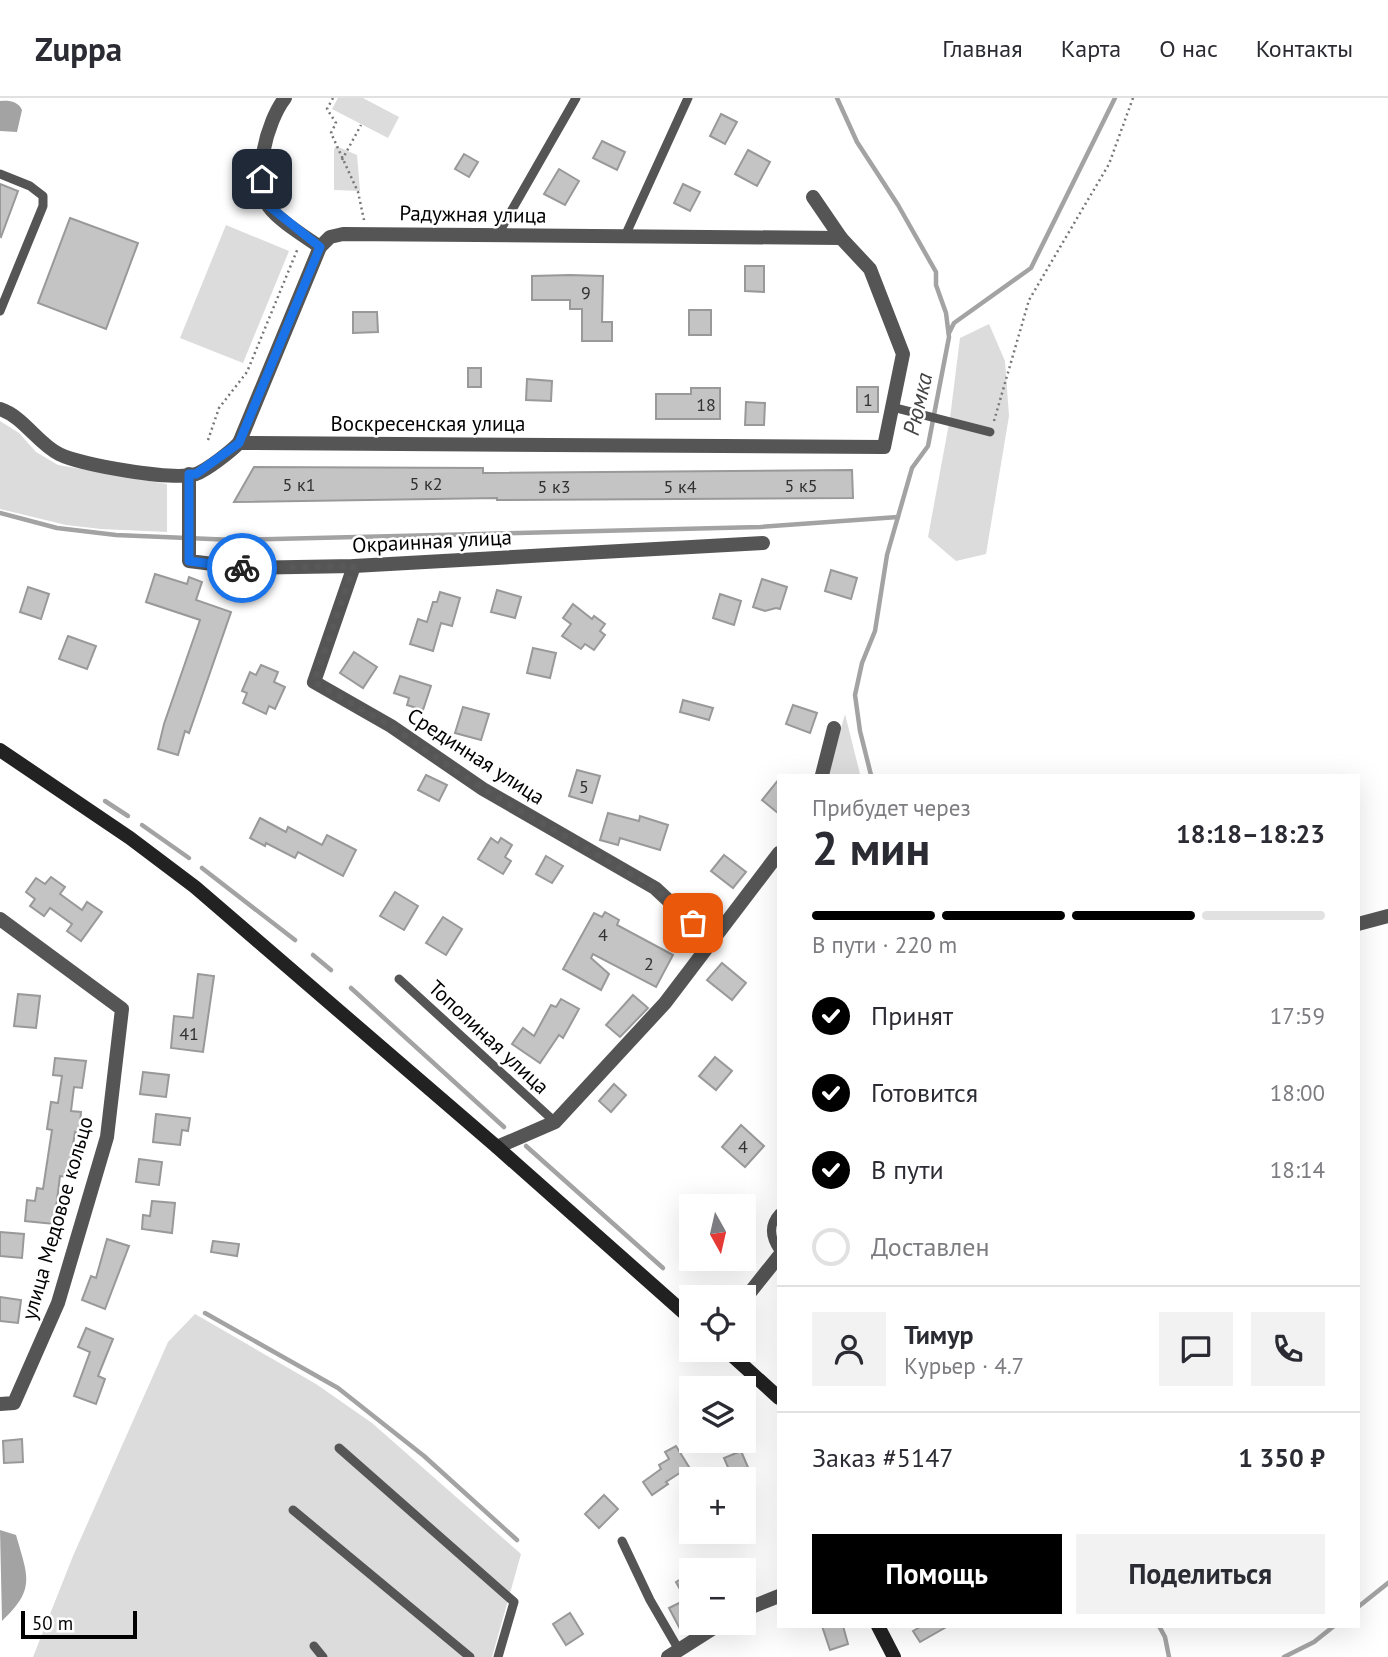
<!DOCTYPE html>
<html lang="ru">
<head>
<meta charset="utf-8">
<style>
  :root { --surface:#fff; --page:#f2f2f3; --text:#2b2b33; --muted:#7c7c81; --line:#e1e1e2; --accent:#000 }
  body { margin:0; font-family:"PT Sans",sans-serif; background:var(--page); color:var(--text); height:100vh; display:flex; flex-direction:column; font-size:26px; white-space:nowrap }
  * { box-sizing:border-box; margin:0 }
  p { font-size:23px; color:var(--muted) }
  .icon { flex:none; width:38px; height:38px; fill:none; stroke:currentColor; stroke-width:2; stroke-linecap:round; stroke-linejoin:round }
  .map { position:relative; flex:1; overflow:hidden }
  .drawer { position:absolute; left:777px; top:676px; width:583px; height:854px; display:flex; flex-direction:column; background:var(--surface); border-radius:0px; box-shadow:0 7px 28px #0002 }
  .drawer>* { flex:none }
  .needle { width:46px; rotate:172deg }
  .fabs { position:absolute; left:679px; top:1096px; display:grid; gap:14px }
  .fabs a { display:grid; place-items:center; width:77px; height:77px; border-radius:0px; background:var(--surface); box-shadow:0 7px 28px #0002; font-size:35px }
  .scale { position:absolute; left:21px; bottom:18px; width:116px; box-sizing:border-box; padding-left:7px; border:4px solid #000; border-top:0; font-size:19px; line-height:24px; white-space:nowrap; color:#000; -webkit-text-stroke:5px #fff; paint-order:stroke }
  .pin { position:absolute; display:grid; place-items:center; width:60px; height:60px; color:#fff; margin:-30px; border-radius:14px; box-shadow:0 4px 10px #0006 }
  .courier { position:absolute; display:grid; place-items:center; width:70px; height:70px; margin:-35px; border:5px solid #1a73e8; border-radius:50%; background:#fff; color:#222; box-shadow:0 2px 9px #0007 }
  .summary em { font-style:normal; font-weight:800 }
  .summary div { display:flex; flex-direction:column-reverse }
  .summary { display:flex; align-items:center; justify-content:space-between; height:119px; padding:0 35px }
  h1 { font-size:46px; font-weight:800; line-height:52px }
  .bar { display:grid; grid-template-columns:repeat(4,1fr); gap:10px 7px; align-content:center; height:84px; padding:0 35px }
  .bar i { height:9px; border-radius:5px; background:var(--line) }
  .bar .selected { background:var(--accent) }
  .bar p { grid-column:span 4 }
  .line { display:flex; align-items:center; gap:18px; padding:0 35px; border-top:2px solid var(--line) }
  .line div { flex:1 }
  .round { display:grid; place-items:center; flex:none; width:74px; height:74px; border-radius:0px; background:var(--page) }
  ol { padding:0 35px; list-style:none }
  li { display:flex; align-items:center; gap:21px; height:77px }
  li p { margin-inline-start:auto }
  li .icon { padding:7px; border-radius:50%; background:var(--accent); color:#fff; stroke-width:4 }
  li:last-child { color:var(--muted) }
  li i { width:38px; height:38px; border:4px solid var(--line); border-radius:50% }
  .cta { display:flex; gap:14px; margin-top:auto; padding:14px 35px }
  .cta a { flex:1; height:80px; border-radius:0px; background:var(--accent); color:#fff; font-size:28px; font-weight:800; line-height:80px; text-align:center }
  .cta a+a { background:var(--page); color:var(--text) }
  header { display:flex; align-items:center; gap:42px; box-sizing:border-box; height:98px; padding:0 35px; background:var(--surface); border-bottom:2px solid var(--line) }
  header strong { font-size:33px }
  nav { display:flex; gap:38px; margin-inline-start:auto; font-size:24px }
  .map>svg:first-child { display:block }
</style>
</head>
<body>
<header>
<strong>Zuppa</strong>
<nav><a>Главная</a><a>Карта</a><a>О нас</a><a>Контакты</a></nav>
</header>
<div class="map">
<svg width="1388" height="1559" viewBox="0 0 1388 1559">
  <rect width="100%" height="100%" fill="#fff"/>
  <g fill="#dcdcdc">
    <polygon points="338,0 363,0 399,19 388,40 332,11"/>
    <polygon points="336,48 357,57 360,93 334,92 334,51"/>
    <polygon points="226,127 289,153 243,265 180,240"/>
    <polygon points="989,226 1005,263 1009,318 986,456 956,463 928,439 950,320 960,240"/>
    <polygon points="0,323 19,335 36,354 58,367 167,386 167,434 101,431 66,427 0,411"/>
    <polygon points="845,616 860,676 828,677"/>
    <polygon points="195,1216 316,1286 372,1325 521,1456 492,1559 33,1559 73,1458 168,1244"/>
  </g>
  <g fill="#a3a3a3">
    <path d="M 0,3 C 9,2 18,3 22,12 L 17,34 L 0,33 Z"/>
    <path d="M 0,1432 L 16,1437 C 28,1479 36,1491 2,1523 Z"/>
  </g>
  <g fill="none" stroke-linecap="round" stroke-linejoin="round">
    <g stroke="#a3a3a3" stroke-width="4.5">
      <polyline points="837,0 857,44 898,107 936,174 936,187 946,215 949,239 928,348 912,370 887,457 875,533 862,565 855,597 860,633 871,677"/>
      <polyline points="949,235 954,225 1031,170 1115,0"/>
      <polyline points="0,415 57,430 116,437 234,442 760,429 898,419"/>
      <polyline points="105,703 128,718"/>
      <polyline points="142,727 189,760"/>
      <polyline points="202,770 295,842"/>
      <polyline points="313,857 331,872"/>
      <polyline points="351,890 504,1029"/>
      <polyline points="526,1048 663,1170"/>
      <polyline points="205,1215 338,1290 424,1358 517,1442"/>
      <polyline points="1358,1509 1388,1485"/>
      <polyline points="1159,1528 1165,1539 1169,1559"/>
      <polyline points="1284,1559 1314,1544 1334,1528"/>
    </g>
  </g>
  <g fill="#c4c4c4" stroke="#999" stroke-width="2">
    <polygon points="721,16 737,24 725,46 710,38"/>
    <polygon points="602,43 625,54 617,72 593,60"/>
    <polygon points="748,52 770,64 757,88 735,76"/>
    <polygon points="464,56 478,64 469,79 455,71"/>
    <polygon points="559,71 579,83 565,107 544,96"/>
    <polygon points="0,86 18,93 1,139 0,138"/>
    <polygon points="683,86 700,94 690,113 674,105"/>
    <polygon points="70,120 138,145 106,231 38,205"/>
    <polygon points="745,168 764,168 764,194 745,193"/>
    <polygon points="570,177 603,178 602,224 612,224 612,243 582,243 582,211 570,211 570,202 532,202 532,178"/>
    <rect x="689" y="212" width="22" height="25"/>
    <polygon points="353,214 377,214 378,234 353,235"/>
    <rect x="468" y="270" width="13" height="19"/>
    <polygon points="527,281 552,283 551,303 526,302"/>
    <rect x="857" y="289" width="21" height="25"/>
    <polygon points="691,290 720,290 720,321 656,321 656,296 691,296"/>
    <polygon points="746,304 765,305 764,327 745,327"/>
    <polygon points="254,369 483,370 483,375 852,372 853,400 497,402 497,400 234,404"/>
    <polygon points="831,472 857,480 851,501 825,493"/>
    <polygon points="155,476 187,486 189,479 202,484 196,502 231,514 189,635 185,633 178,657 158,651 164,626 200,522 146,504"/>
    <polygon points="762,481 787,489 780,511 776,510 765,513 753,509"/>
    <polygon points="28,489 49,496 41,521 20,514"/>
    <polygon points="497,492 521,499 515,520 491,514"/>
    <polygon points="440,494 460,500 452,528 441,525 433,553 410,546 418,521 427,524 433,504 437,504"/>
    <polygon points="720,496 741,503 734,527 713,520"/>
    <polygon points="573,506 592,521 594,518 605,526 600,533 605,537 594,552 585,546 581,551 562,538 571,526 563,520"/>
    <polygon points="68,538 96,548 87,571 59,561"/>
    <polygon points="533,550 556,555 550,580 527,575"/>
    <polygon points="354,554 377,569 363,590 340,575"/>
    <polygon points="261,567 278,574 274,584 285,589 275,611 269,608 266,616 243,605 247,595 242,593 250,574 256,577"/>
    <polygon points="400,578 431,588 423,612 407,607 409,600 394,595"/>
    <polygon points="683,602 713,610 709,622 680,614"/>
    <polygon points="793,607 817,615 810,635 786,626"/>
    <polygon points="463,609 489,616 481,642 455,635"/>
    <polygon points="577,672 600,678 592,705 569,698"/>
    <polygon points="426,677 447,687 439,703 418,692"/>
    <polygon points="779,681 779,716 762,702"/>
    <polygon points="608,715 639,723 640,718 668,727 660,752 620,740 618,747 600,742"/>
    <polygon points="260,720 286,734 288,729 322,747 327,737 356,752 343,778 298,754 295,760 266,745 265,748 250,740"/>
    <polygon points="491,740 498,745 501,740 512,747 505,759 511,763 503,776 478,761"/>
    <polygon points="724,757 746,774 733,790 711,773"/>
    <polygon points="546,758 563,768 552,785 536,776"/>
    <polygon points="51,779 65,789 60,796 82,812 87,804 102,814 81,843 67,833 72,826 50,810 44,818 30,808 35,801 26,794 36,780 45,786"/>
    <polygon points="395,794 418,808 404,832 380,818"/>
    <polygon points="605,814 619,822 617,827 673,857 656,889 593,856 591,860 609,876 601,892 563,871 594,815 602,819"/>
    <polygon points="443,819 462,831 446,857 426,845"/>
    <polygon points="722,865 746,885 732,902 707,882"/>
    <polygon points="198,876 214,878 203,954 171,950 174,918 193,920"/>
    <polygon points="18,896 40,898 36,930 14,928"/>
    <polygon points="633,897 648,910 620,939 606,927"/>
    <polygon points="561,901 579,911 563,940 559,937 540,965 512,946 523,930 534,938 551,907 556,909"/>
    <polygon points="715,959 732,973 716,992 699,978"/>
    <polygon points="55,960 86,963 82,990 74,989 71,1013 81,1014 79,1035 75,1034 68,1079 60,1078 54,1126 25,1123 27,1102 35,1103 37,1090 43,1091 52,1032 47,1031 51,1004 58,1005 62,978 53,977"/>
    <polygon points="143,974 169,977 166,999 140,996"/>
    <polygon points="614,986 626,997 611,1014 599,1003"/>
    <polygon points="156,1016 190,1020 188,1033 182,1032 180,1047 153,1044"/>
    <polygon points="741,1027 764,1048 745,1069 722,1049"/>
    <polygon points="139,1061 162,1064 159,1087 136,1084"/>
    <polygon points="152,1103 175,1105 172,1135 142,1131 143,1117 150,1118"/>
    <polygon points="0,1134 24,1136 22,1160 0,1158"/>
    <polygon points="107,1141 129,1148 105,1211 82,1202 91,1178 96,1180"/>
    <polygon points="213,1143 239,1146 237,1158 211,1154"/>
    <polygon points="0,1199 21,1202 18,1225 0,1223"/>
    <polygon points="86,1230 113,1241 98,1278 105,1281 96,1306 74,1298 90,1254 78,1249"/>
    <polygon points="22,1341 23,1364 4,1365 3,1343"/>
    <polygon points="676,1348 689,1369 666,1384 668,1386 652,1397 643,1384 661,1371 659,1367 669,1361 665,1354"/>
    <polygon points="741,1353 750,1374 733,1381 724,1360"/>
    <polygon points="604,1397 618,1411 599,1430 585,1416"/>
    <polygon points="691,1475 691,1511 676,1484"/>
    <polygon points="685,1502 691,1513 691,1525 680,1531 669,1510"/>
    <polygon points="570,1515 583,1536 566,1547 553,1526"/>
    <polygon points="822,1528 843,1528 848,1546 830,1552"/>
    <polygon points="922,1528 948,1528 920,1544 913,1533"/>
  </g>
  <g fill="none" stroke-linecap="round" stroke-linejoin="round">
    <g stroke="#777" stroke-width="2.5" stroke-dasharray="2 3.5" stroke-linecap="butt">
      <polyline points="333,0 327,11 336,25 331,35 358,94 364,122"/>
      <polyline points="342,62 361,27"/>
      <polyline points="994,323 1029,202 1109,66 1133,0"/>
      <polyline points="208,342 219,310 247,274 298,150"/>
    </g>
    <g stroke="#555" stroke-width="9">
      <polyline points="0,76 30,88 43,98 43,108 0,213"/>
      <polyline points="497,138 576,0"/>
      <polyline points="625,138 688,0"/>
      <polyline points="892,309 990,334"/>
      <polyline points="399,881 555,1024"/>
      <path d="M 779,1115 C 768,1127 770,1140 779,1153"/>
      <polyline points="339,1350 514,1504 498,1559"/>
      <polyline points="293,1412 470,1559"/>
      <polyline points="622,1443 650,1502 679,1552"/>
      <polyline points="314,1548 323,1559"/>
    </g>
    <g stroke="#555" stroke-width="14">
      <path d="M 285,0 C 267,23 251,82 269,109 C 279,123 306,139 320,149"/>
      <path d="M 0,311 C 24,319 37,345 59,356 C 81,367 173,383 196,376 C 207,372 230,354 239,345 L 884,349 L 903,256 L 870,171 L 841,140 L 813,99"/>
      <polyline points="239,345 320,149 330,139 343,136 841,140"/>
      <polyline points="189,376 189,463 245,470 354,468 763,445"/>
      <polyline points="354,468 314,584 391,628 483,691 655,790 712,843"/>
      <polyline points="822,677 834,630"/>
      <polyline points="0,821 122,911 107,1039 58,1205 14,1305 0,1306"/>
      <polyline points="1358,826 1388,818"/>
      <polyline points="497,1049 555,1024 665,905 779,755"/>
      <polyline points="744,1202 779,1158"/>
      <polyline points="744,1512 779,1498"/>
      <polyline points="668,1559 723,1524"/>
    </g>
    <g stroke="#222" stroke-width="14">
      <polyline points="0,652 130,740 195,789 497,1049 691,1221"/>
      <polyline points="725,1251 779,1300"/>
      <polyline points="878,1528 894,1559"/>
    </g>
  </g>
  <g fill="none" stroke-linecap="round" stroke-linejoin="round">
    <polyline stroke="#595959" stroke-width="7" stroke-dasharray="0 12.6" points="242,470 354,468 314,584 391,628 483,691 655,790 693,825"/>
    <polyline stroke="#1a73e8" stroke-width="9" points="242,470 189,463 189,376 196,376 239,345 320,149 269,108 263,94 262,81"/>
  </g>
  <g text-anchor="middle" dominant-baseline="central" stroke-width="5" stroke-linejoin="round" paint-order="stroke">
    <g font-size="18" fill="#313131">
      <text x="586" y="194">9</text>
      <text x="868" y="301">1</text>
      <text x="706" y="306">18</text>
      <text x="426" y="385">5 к2</text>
      <text x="299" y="386">5 к1</text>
      <text x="801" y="387">5 к5</text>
      <text x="554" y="388">5 к3</text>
      <text x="680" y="388">5 к4</text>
      <text x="584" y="688">5</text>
      <text x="603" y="836">4</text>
      <text x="649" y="865">2</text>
      <text x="189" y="935">41</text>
      <text x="743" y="1048">4</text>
    </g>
    <g font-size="21" fill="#000" stroke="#fff">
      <text transform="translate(473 116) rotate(1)">Радужная улица</text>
      <text x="428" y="325">Воскресенская улица</text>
      <text transform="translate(432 443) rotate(-3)">Окраинная улица</text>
      <text transform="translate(476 658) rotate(33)">Срединная улица</text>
      <text transform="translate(489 939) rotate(43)">Тополиная улица</text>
      <text transform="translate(57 1120) rotate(-74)">улица Медовое кольцо</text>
    </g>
    <g font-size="23" font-style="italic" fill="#444" stroke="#fff">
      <text transform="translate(917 306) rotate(-77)">Рюмка</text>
    </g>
  </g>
</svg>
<div class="fabs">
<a><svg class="needle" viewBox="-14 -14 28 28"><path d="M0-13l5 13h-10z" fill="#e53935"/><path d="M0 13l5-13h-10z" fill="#7c7c81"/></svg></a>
<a><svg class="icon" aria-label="locate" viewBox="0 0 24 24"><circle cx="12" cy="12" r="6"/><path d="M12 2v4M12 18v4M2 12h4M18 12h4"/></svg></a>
<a><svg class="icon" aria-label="layers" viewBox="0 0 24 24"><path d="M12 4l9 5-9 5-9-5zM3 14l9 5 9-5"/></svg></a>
<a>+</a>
<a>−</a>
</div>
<div class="scale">50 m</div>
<div class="pin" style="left:693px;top:825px;background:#ea580c"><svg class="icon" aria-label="bag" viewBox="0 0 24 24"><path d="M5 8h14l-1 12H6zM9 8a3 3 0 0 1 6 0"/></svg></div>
<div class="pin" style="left:262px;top:81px;background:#1f2937"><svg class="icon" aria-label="home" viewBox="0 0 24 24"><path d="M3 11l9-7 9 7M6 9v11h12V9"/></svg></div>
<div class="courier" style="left:242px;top:470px"><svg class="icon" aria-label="bike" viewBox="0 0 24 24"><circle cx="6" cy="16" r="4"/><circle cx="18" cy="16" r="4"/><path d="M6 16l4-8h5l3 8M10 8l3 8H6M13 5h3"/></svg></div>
<section class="drawer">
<div class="summary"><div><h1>2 мин</h1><p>Прибудет через</p></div><em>18:18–18:23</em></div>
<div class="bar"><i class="selected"></i><i class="selected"></i><i class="selected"></i><i></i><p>В пути · 220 m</p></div>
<ol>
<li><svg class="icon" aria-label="check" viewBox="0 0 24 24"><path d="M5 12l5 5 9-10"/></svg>Принят<p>17:59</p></li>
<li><svg class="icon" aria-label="check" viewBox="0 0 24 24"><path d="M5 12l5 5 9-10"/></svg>Готовится<p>18:00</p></li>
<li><svg class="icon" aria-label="check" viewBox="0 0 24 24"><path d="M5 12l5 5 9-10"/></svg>В пути<p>18:14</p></li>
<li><i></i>Доставлен</li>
</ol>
<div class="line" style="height:126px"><a class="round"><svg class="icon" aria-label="person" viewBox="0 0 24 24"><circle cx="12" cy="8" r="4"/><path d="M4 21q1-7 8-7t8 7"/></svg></a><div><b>Тимур</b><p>Курьер · 4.7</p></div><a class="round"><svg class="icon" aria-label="chat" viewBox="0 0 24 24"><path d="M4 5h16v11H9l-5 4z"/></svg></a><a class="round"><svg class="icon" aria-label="phone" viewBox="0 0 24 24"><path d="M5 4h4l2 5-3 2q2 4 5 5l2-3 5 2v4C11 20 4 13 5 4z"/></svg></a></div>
<div class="line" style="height:91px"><div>Заказ #5147</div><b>1 350 ₽</b></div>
<div class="cta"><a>Помощь</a><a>Поделиться</a></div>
</section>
</div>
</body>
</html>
